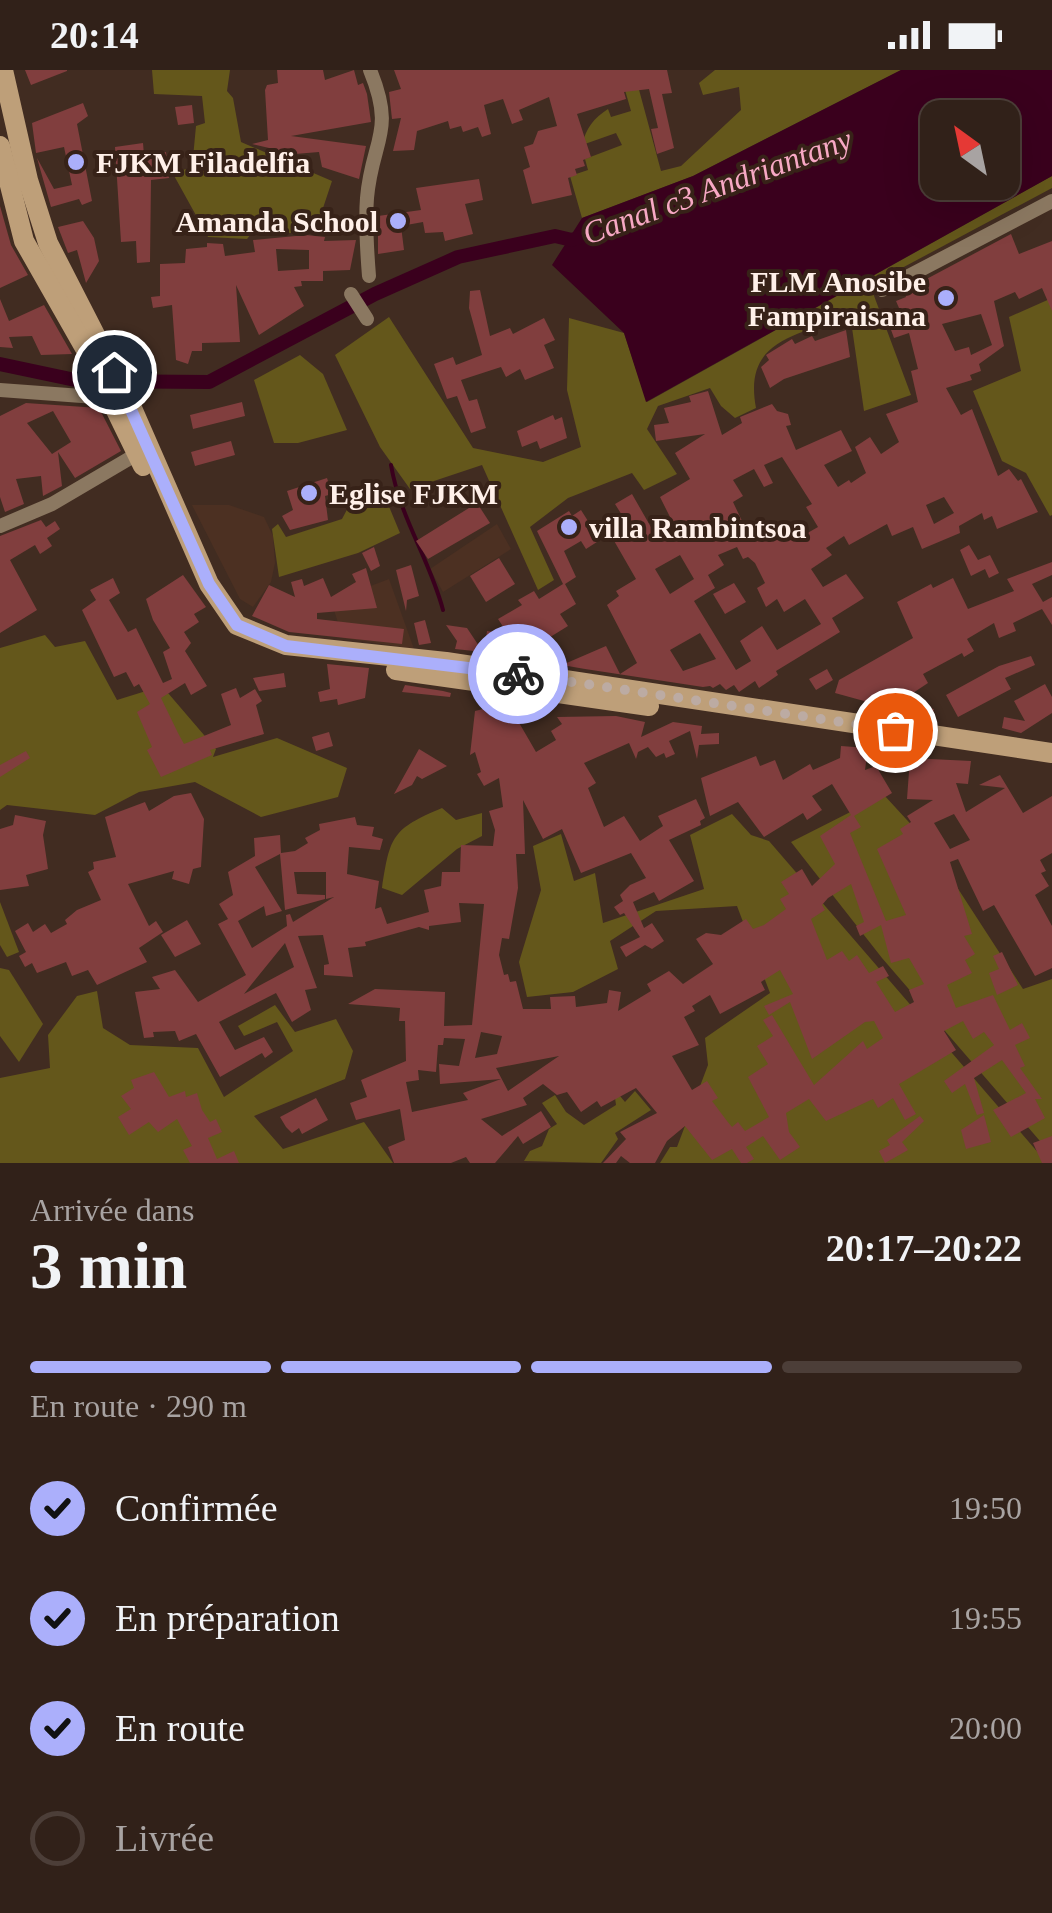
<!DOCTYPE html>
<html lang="fr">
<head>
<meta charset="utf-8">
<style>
  :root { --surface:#312119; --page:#392922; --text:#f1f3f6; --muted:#a8a3a2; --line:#4c3e38; --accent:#abaffb }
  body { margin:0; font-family:"Times New Roman",serif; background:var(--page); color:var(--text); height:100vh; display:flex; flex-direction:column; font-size:38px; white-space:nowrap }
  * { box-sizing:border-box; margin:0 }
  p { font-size:32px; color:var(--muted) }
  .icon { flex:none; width:55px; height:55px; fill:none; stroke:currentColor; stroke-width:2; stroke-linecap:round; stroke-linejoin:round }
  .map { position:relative; height:1093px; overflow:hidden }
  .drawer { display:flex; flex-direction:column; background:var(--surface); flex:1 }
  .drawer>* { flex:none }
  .needle { width:65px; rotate:327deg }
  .buttons { position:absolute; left:920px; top:30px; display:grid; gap:20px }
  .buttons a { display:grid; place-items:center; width:100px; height:100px; border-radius:20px; background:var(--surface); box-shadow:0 10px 40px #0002,0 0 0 2px var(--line); font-size:50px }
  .pin { position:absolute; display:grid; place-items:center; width:85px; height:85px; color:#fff; margin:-42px; border:5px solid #fff; border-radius:50%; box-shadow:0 2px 10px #0007 }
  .courier { position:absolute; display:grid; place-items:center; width:100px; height:100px; margin:-50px; border:8px solid #abaffb; border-radius:50%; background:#fff; color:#222; box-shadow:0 2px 12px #0007 }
  .summary em { font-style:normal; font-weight:800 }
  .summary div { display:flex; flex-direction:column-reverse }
  .summary { display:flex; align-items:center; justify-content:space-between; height:170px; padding:0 30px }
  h1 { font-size:65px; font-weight:800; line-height:75px }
  .bar { display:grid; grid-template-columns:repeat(4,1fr); gap:15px 10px; align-content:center; height:120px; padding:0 30px }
  .bar i { height:12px; border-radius:8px; background:var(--line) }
  .bar .on { background:var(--accent) }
  .bar p { grid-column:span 4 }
  ol { padding:0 30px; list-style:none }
  li { display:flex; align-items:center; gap:30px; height:110px }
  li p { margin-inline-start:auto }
  li .icon { padding:10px; border-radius:50%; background:var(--accent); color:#111; stroke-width:4 }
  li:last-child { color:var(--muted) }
  li i { width:55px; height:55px; border:5px solid var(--line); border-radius:50% }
  .status { display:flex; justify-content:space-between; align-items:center; height:70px; padding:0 50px; background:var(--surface); direction:ltr }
  .status svg { height:28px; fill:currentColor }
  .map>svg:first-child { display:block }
</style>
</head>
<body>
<div class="status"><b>20:14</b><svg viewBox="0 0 49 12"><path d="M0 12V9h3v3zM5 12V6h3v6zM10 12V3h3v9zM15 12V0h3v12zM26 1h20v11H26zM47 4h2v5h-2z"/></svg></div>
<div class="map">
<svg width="1052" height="1093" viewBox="0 0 1052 1093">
  <rect width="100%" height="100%" fill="#412c21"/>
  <g fill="#4c3022">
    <polygon points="192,435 229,435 264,447 273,466 275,493 271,512 253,537 240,529"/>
    <polygon points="497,454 511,479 443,522 430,499"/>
    <polygon points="389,509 414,579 343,568 331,531"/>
  </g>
  <g fill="#64571b">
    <polygon points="152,0 230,0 227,21 233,28 241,72 332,111 315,162 251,164 247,169 208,167 172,102 192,98 196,56 205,53 202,26 154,24"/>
    <path d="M 715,0 L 901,0 L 693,106 L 582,148 L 570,106 L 588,100 L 585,89 L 622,75 L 616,63 L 582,75 C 586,58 594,48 608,39 L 611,47 L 631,41 L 625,20 L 638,16 L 661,101 L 681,96 L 741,40 L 739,17 L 703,25 L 699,13 Z"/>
    <path d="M 1052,106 L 1052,118 L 870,215 L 911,325 L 864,341 L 850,244 C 796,267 743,269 756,338 L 735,348 L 721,336 L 710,318 L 658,336 L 647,359 L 677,404 L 644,420 L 632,403 L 568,428 L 530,457 L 554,510 L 538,520 L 482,395 L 410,419 L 380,377 L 335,285 L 389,247 L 473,378 L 543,392 L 581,377 L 567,320 L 569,248 L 624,263 L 647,332 Z"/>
    <polygon points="1052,228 1052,445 1050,446 1026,403 1002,391 973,321 1021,301 1009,247"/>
    <polygon points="300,285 323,304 347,360 298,373 274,373 254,310"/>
    <polygon points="383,422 400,463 358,483 279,507 272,459 278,454 286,467 342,449 351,432"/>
    <polygon points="45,565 55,577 85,571 117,630 162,616 216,679 213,687 277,668 347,698 338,727 261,747 195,712 139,722 95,745 7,735 0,740 0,578"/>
    <polygon points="884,725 929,774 1023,919 1052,909 1052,1085 882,888 791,772"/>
    <path d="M 442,738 L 456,750 L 482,743 L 482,766 L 457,779 L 402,825 L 382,818 C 390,766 392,759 442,738 Z"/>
    <polygon points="732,744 751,765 769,771 1047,1093 660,1093 670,1077 677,1077 708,995 705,968 770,923 737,836 656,841 610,871 618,899 573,922 527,927 519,892 541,820 533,776 561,764 574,811 595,803 603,853 704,819 690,765"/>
    <polygon points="0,832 19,882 7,887 0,875"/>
    <polygon points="0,898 9,900 43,954 19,992 0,966"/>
    <polygon points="97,921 103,958 130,975 198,978 224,1027 293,981 277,952 244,966 238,956 275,935 295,962 336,949 353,981 345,1009 254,1046 283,1079 364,1052 393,1093 0,1093 0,1008 50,998 48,965 77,926"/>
    <polygon points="635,1021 651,1040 615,1063 618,1069 601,1093 524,1091 530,1081 542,1076 549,1059 557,1054 542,1033 555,1025 566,1042 584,1055 616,1035 615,1028 620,1026 625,1032"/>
  </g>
  <path fill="#3a001d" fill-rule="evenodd" d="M 901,0 L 1052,0 L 1052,106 L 646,332 L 624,263 L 552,195 L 582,148 L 693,106 ZM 938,48 L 1002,48 L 1002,112 L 938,112 Z"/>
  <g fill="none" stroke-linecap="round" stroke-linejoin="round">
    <path stroke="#3a001d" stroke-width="4" d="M 391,395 C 400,448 430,490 443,540"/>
    <polyline stroke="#3a001d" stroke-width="14" points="0,294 80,311 209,312 375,224 458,187 555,166 572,170 589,164"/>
  </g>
  <g fill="#813e3e" fill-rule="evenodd">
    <polygon points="25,0 67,0 67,1 31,15"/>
    <polygon points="277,0 323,0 325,10 354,0 358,15 363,13 367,24 371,52 291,66 366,76 359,109 322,97 319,82 295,84 252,74 268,70 265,20 267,15 278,13"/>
    <polygon points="394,0 667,0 672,23 662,24 674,78 657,84 651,59 658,58 649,19 624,22 626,29 577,44 591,87 583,90 585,96 575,99 577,105 568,108 572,125 532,134 523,100 530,97 524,77 533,74 538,61 557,56 549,27 519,40 523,50 512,54 503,29 484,35 491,64 482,67 478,57 463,62 461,56 450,59 448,51 417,61 414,80 393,81 401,48 392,49 389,22 401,19"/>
    <polygon points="83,33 88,46 77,54 92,131 82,135 79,129 51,137 37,88 54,119 72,115 64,77 36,83 32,53"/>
    <polygon points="192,35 194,53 178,55 175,37"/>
    <polygon points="143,73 144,85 166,82 169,108 151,110 150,192 137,193 136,171 121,172 115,77"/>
    <polygon points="479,109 483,130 465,134 473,164 445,171 443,162 425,163 423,152 401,156 404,180 378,184 378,146 421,140 416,118"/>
    <polygon points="0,136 11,175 28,205 0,218"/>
    <polygon points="83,151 94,168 99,191 86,213 77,180 68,183 58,157"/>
    <path d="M 1011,164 L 1019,184 L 1052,171 L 1052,241 L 1042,218 L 1019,229 L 1015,222 L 994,231 L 1004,276 L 979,294 L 981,301 L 970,305 L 972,310 L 946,318 L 961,345 L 972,339 L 998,406 L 1009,399 L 1018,411 L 1021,409 L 1038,442 L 997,459 L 992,446 L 984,450 L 982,443 L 959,456 L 960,463 L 922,479 L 913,457 L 892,466 L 887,454 L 849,475 L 844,466 L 826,478 L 832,485 L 811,499 L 823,517 L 846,504 L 864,528 L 832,548 L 840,562 L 776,601 L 778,605 L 759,618 L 755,611 L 739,622 L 734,615 L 726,620 L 720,614 L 713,618 L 710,616 L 703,617 L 585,599 L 562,595 L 606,576 L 620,604 L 637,593 L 607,535 L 619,526 L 616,521 L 636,509 L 613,469 L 630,458 L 615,434 L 632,424 L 656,466 L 674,455 L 660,427 L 690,409 L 675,383 L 705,364 L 656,371 L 654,355 L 669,353 L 664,338 L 691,332 L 689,326 L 708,321 L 722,365 L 742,353 L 740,347 L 772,334 L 777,341 L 788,344 L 791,355 L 786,356 L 796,380 L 841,360 L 852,381 L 824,395 L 838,417 L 849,410 L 851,413 L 866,403 L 855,377 L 870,367 L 881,384 L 899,372 L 886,344 L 918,332 L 911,301 L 918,299 L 909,263 L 894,268 L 890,257 L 905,252 L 896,231 L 906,227 L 904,221 ZM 981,244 L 992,275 L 971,285 L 969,277 L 955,281 L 942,254 ZM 782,387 L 812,434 L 806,437 L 818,457 L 797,469 L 788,453 L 751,470 L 733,432 L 743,426 L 733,410 L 754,399 L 764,417 L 773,413 L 764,395 ZM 944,427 L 954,443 L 934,454 L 926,435 ZM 737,477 L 743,489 L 748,487 L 755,493 L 765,513 L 757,518 L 766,537 L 777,529 L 784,542 L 805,529 L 821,554 L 777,580 L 762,556 L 740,571 L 751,591 L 736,600 L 694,531 L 715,518 L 708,505 L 724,495 L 718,485 ZM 680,485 L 694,509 L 670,524 L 655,499 ZM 700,563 L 716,589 L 683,601 L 670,580 Z"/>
    <path d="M 306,165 L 325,167 L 324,171 L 356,170 L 350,200 L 323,201 L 323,211 L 301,211 L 302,216 L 294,217 L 304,236 L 259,265 L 236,215 L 240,272 L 202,273 L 202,281 L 192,281 L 188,294 L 176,290 L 172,235 L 153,238 L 151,227 L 160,226 L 160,194 L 185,193 L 186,179 L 207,177 L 207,173 L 223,174 L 225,186 L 255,182 L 253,170 ZM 276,179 L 309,180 L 309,199 L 278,201 Z"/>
    <polygon points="480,220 490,266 510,258 513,264 544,248 555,270 544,275 554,298 525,310 520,299 506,307 501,297 461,310 469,331 477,329 486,358 471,363 457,326 447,329 434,294 453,287 456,295 482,285 469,238 470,221"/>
    <polygon points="0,229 9,251 44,235 72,284 41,285 32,266 9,267 13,278 0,277"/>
    <polygon points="846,260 850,287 784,309 770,318 761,297 769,290 766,285 792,269 795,274 812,266 815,271"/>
    <polygon points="242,332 245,346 193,359 190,345"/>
    <path d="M 26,333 L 99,338 L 121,381 L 75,408 L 58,382 L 62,416 L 43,426 L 41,406 L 16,409 L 24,434 L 5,442 L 0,427 L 0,346 ZM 53,341 L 71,372 L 52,384 L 27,353 Z"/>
    <polygon points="553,345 555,350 562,347 567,368 540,379 537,371 522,377 517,361"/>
    <polygon points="231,371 235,385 195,396 191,382"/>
    <polygon points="327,408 332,424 325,426 328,450 290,460 282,446 293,440 287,421"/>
    <polygon points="477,433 490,453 428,489 416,471"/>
    <polygon points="581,440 600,470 586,479 581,471 564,481 576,507 565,514 576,534 560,544 568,556 547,569 561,593 484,583 487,561 508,564 498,549 522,535 518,530 534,521 539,529 563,514 537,461 569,441 572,446"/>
    <polygon points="41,450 46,457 55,451 60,459 47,468 52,476 40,484 35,475 10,490 37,540 0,563 0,466"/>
    <polygon points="969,475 978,490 990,485 999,503 989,508 985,499 971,506 960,480"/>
    <polygon points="374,477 380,496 371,501 362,483"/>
    <polygon points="499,488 515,514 486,532 470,506"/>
    <polygon points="1052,492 1052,505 1032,514 1043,532 1052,527 1052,555 1042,539 1013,553 1016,561 999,568 994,553 967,569 974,581 964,587 962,583 923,604 928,613 883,643 872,641 864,631 835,623 839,610 913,568 897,532 931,514 933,518 953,508 968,539 1014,521 1007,509"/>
    <polygon points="411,495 419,526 407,530 406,541 396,500"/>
    <polygon points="366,498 377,538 317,543 317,549 404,559 402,574 289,562 252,546 269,515 295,527 291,512 302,509 304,516 323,508 331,527 356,512 352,504"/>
    <polygon points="183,505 206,537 194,544 199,552 184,562 191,573 185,581 207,616 191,625 185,613 161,628 178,663 184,674 231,655 221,624 236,618 240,628 255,619 262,631 256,635 264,664 210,680 212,685 161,707 147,680 152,677 137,642 150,634 139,614 134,617 126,602 114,607 82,540 96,530 90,520 113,508 120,523 109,530 128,562 136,558 163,613 172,609 163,582 170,578 153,550 146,529"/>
    <polygon points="734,513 746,532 725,544 713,524"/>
    <polygon points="425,550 431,573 419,575 414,553"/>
    <polygon points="446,555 467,558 483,582 455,579 457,571"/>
    <polygon points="1031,586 1035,595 1005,608 1011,619 958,647 946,625 999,596"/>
    <polygon points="327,594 369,598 365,628 338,635 337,629 320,632 318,622 330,619"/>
    <polygon points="827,599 833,610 816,620 809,609"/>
    <polygon points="284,603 286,617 259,621 253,608"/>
    <polygon points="1045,614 1052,627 1052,643 1021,663 1002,658 1004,647 1025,651 1014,631"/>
    <polygon points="405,615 443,621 451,623 450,627 402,622"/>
    <path d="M 503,634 L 525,636 L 514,644 L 536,682 L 556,670 L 551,661 L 562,654 L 557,647 L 616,646 L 645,652 L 641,667 L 673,652 L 702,656 L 701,664 L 719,663 L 719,674 L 699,675 L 697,689 L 690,661 L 669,671 L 675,684 L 666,688 L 664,683 L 656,687 L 648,677 L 638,682 L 636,689 L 629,673 L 584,693 L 596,713 L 588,718 L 604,757 L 624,746 L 640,771 L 663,756 L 658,746 L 696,729 L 705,748 L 700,751 L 701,755 L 669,770 L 694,811 L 659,831 L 654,822 L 633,832 L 644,858 L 652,853 L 664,871 L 652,879 L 645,875 L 626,887 L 620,877 L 640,867 L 624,843 L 620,845 L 614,837 L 623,831 L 620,825 L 630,815 L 646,808 L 631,783 L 581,803 L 562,759 L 543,769 L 523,730 L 525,784 L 516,784 L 518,818 L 509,869 L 502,868 L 499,885 L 504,905 L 508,904 L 510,912 L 516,911 L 523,939 L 551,939 L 550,927 L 575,926 L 576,937 L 607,933 L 609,920 L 621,922 L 618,941 L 651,921 L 647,914 L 669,901 L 683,914 L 713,894 L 696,869 L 706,863 L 721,865 L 746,849 L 753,859 L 764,855 L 786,839 L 780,829 L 789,824 L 781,812 L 802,799 L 812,816 L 835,794 L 820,766 L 851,745 L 832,714 L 812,726 L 822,740 L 807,750 L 803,743 L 764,767 L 738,732 L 710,746 L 701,708 L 756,686 L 760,696 L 775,690 L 783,710 L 810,694 L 813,700 L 840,688 L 841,676 L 868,678 L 865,700 L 876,696 L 892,723 L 854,746 L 861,757 L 850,763 L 886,851 L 906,845 L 877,779 L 903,764 L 900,759 L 911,752 L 907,746 L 933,730 L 907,729 L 910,688 L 971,691 L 968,714 L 956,713 L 966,742 L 1005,718 L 979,715 L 1000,705 L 1023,743 L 1052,726 L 1052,783 L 1040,790 L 1046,801 L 1041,803 L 1049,816 L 1035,825 L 1052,856 L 1052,898 L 1035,906 L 994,835 L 983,841 L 958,789 L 950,792 L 972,864 L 964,866 L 975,884 L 965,890 L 972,903 L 947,915 L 956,938 L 993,925 L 1010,960 L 1022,953 L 1030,968 L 1015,975 L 1025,996 L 1020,998 L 1042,1029 L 1035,1029 L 1045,1048 L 1011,1067 L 993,1040 L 1026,1023 L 1002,990 L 974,1008 L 984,1043 L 977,1045 L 965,1014 L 952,1023 L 944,1011 L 994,975 L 984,962 L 973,969 L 963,951 L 944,961 L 956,980 L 899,1014 L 916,1044 L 905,1050 L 893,1028 L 878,1038 L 873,1029 L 826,1051 L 809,1029 L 786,1043 L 789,1062 L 800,1077 L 780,1090 L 763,1066 L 746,1077 L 754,1089 L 747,1093 L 741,1093 L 732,1079 L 712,1090 L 685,1056 L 667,1071 L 655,1093 L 630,1093 L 621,1086 L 616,1093 L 603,1093 L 626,1069 L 620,1062 L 657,1043 L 636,1018 L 601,1037 L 597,1031 L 581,1042 L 567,1022 L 557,1025 L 543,1014 L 523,1028 L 527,1035 L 481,1049 L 502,1066 L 541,1041 L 551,1057 L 523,1074 L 518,1066 L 495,1093 L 470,1093 L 466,1087 L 451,1093 L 394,1093 L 388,1077 L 405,1070 L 400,1039 L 356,1050 L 350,1033 L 367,1027 L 361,1010 L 406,991 L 405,951 L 399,951 L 400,938 L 348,934 L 375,919 L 445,922 L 444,956 L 472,955 L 484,834 L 459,833 L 461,852 L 429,856 L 429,860 L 419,857 L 365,872 L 366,876 L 348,878 L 353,907 L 324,905 L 324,895 L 329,894 L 323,865 L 298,866 L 317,918 L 305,920 L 311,940 L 292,952 L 276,923 L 219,952 L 235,980 L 264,967 L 273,982 L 265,988 L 262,983 L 220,1007 L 196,964 L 179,971 L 175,961 L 153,962 L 154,967 L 144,968 L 135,922 L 160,919 L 152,907 L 175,900 L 198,932 L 246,905 L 218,854 L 228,849 L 219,834 L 233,825 L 228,802 L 255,786 L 254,768 L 280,765 L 281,783 L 295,781 L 308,773 L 305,768 L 320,760 L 319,754 L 355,747 L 357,755 L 374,757 L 372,766 L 383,769 L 380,780 L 349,777 L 347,804 L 379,811 L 375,839 L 381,837 L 387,854 L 429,842 L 424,820 L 441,816 L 442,802 L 460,802 L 461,775 L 493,776 L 495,760 L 489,741 L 503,737 L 499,708 L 484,716 L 477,704 L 481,702 L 475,682 L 470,685 L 475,641 ZM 954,744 L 970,770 L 950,779 L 934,753 ZM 280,784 L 285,840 L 325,829 L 325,825 L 297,824 L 294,802 L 326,802 L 326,829 L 334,827 L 293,852 L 290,844 L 286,845 L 287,856 L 252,878 L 238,851 L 264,836 L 266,846 L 282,841 L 255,797 ZM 851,814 L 864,852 L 856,856 L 860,866 L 881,855 L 891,893 L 909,888 L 924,914 L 909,920 L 914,932 L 895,942 L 876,912 L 889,906 L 883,896 L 869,903 L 857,885 L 849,891 L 842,881 L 827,890 L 811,849 L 825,840 L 822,835 L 828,828 ZM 285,873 L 294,897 L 244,924 L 251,915 ZM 780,900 L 793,924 L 764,936 L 769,945 L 790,932 L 812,989 L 865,952 L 874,951 L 883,968 L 867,979 L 863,971 L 814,1015 L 772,945 L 763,950 L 773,966 L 757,976 L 768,994 L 748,1007 L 769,1047 L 745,1061 L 738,1052 L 732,1057 L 727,1051 L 712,1031 L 718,1028 L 707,1011 L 692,1020 L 672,986 L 699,975 L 684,947 L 695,941 L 692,936 L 710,925 L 720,944 L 765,920 L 761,912 ZM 481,962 L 502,966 L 497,984 L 475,988 ZM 444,968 L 465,969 L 459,996 L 439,994 L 440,1014 L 501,1009 L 463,1023 L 468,1030 L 412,1042 L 406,1012 L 419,1010 L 418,1000 L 436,1002 L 438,975 L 443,975 ZM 559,986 L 508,1021 L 496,998 Z"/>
    <polygon points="923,637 934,639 931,651 905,647"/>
    <polygon points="329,662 333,676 316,681 312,667"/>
    <polygon points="419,679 447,696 422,709 417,706 412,715 394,724"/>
    <polygon points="26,681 30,688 0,707 0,695"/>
    <polygon points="191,723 204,749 201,797 193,799 189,814 172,809 174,801 128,814 149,856 156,851 163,862 139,878 147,892 97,915 88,900 72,906 66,892 37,903 32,893 25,897 19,886 26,882 15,861 28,853 33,862 45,854 51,863 67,854 65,850 77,840 101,830 88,802 94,799 93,792 116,787 105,747 145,732 149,741 174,726"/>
    <polygon points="15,745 46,751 43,765 48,799 26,805 29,816 0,820 0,759 13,755"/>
    <polygon points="187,850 201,874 175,887 161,865"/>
    <polygon points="1002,882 1018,915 997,925 989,903 999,899 993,886"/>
    <polygon points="154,1002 169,1027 185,1021 186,1027 197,1023 202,1040 210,1052 216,1049 222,1062 208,1068 217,1089 234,1081 239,1093 190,1093 183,1080 192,1076 177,1049 158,1062 149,1052 129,1065 118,1047 131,1039 121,1026 134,1018 131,1010"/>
    <polygon points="316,1028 328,1050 302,1064 299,1058 292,1063 286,1057 280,1047"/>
    <polygon points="984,1045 991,1072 966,1079 961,1060"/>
    <polygon points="920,1046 924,1051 902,1072 908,1080 885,1093 879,1081 890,1075 887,1070"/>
    <polygon points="1052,1066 1052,1093 1042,1093 1033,1073"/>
  </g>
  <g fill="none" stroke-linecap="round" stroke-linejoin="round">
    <g stroke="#8b7861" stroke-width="14">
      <path d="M 369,206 C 367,181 365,153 367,128 C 372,69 396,63 370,0"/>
      <polyline points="882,220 1052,131"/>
      <polyline points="351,224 367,249"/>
      <polyline points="0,320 109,328"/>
      <polyline points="0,456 52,434 137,384"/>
    </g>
    <g stroke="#be9f79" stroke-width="20">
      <polyline points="3,0 28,110 48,173 128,329 209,514 237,555 286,575 446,592 1052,683"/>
      <polyline points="0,76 24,171 90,287 143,396"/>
      <polyline points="396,600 649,636"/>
    </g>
  </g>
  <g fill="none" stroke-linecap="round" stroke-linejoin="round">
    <polyline stroke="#bcaba3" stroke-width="10" stroke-dasharray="0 18" points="518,604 895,660"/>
    <polyline stroke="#abaffb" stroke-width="12" points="114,302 209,514 237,555 286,576 518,604"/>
  </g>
  <g fill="#abaffb" stroke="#372218" stroke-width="4">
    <circle cx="76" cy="92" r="10"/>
    <circle cx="398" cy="151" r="10"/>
    <circle cx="946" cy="228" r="10"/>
    <circle cx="309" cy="423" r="10"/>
    <circle cx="569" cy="457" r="10"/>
  </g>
  <g text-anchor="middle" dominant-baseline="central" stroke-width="8" stroke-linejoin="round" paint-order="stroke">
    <g font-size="30" font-weight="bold" fill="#fff0e9" stroke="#372218" text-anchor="start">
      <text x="96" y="92">FJKM Filadelfia</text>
      <text x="378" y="151" text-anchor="end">Amanda School</text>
      <text x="926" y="211" text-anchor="end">FLM Anosibe<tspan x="926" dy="34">Fampiraisana</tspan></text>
      <text x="329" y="423">Eglise FJKM</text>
      <text x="589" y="457">villa Rambintsoa</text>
    </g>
    <g font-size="32" font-style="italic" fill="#f7a8c4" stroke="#372218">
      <text transform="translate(717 116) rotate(-20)">Canal c3 Andriantany</text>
    </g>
  </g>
</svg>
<div class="buttons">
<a><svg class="needle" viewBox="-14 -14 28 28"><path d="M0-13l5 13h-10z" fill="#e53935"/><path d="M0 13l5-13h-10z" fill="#a8a3a2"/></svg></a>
</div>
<div class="pin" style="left:895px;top:660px;background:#ea580c"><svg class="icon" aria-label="bag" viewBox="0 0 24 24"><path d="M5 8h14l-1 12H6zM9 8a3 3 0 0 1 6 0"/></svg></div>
<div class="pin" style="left:114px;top:302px;background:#1f2937"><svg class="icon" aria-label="home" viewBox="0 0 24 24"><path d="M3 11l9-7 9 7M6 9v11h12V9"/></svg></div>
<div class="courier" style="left:518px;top:604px"><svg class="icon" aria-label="bike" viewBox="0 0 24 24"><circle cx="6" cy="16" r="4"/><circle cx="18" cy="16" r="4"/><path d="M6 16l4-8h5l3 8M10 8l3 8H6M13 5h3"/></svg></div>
</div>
<section class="drawer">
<div class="summary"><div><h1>3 min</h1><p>Arrivée dans</p></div><em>20:17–20:22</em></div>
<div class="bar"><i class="on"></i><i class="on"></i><i class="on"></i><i></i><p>En route · 290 m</p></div>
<ol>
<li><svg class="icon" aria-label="check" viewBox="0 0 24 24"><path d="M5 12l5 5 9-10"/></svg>Confirmée<p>19:50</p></li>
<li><svg class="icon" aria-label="check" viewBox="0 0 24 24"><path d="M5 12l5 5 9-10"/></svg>En préparation<p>19:55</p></li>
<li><svg class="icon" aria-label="check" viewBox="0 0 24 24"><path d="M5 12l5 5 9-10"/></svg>En route<p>20:00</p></li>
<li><i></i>Livrée</li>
</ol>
</section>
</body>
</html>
